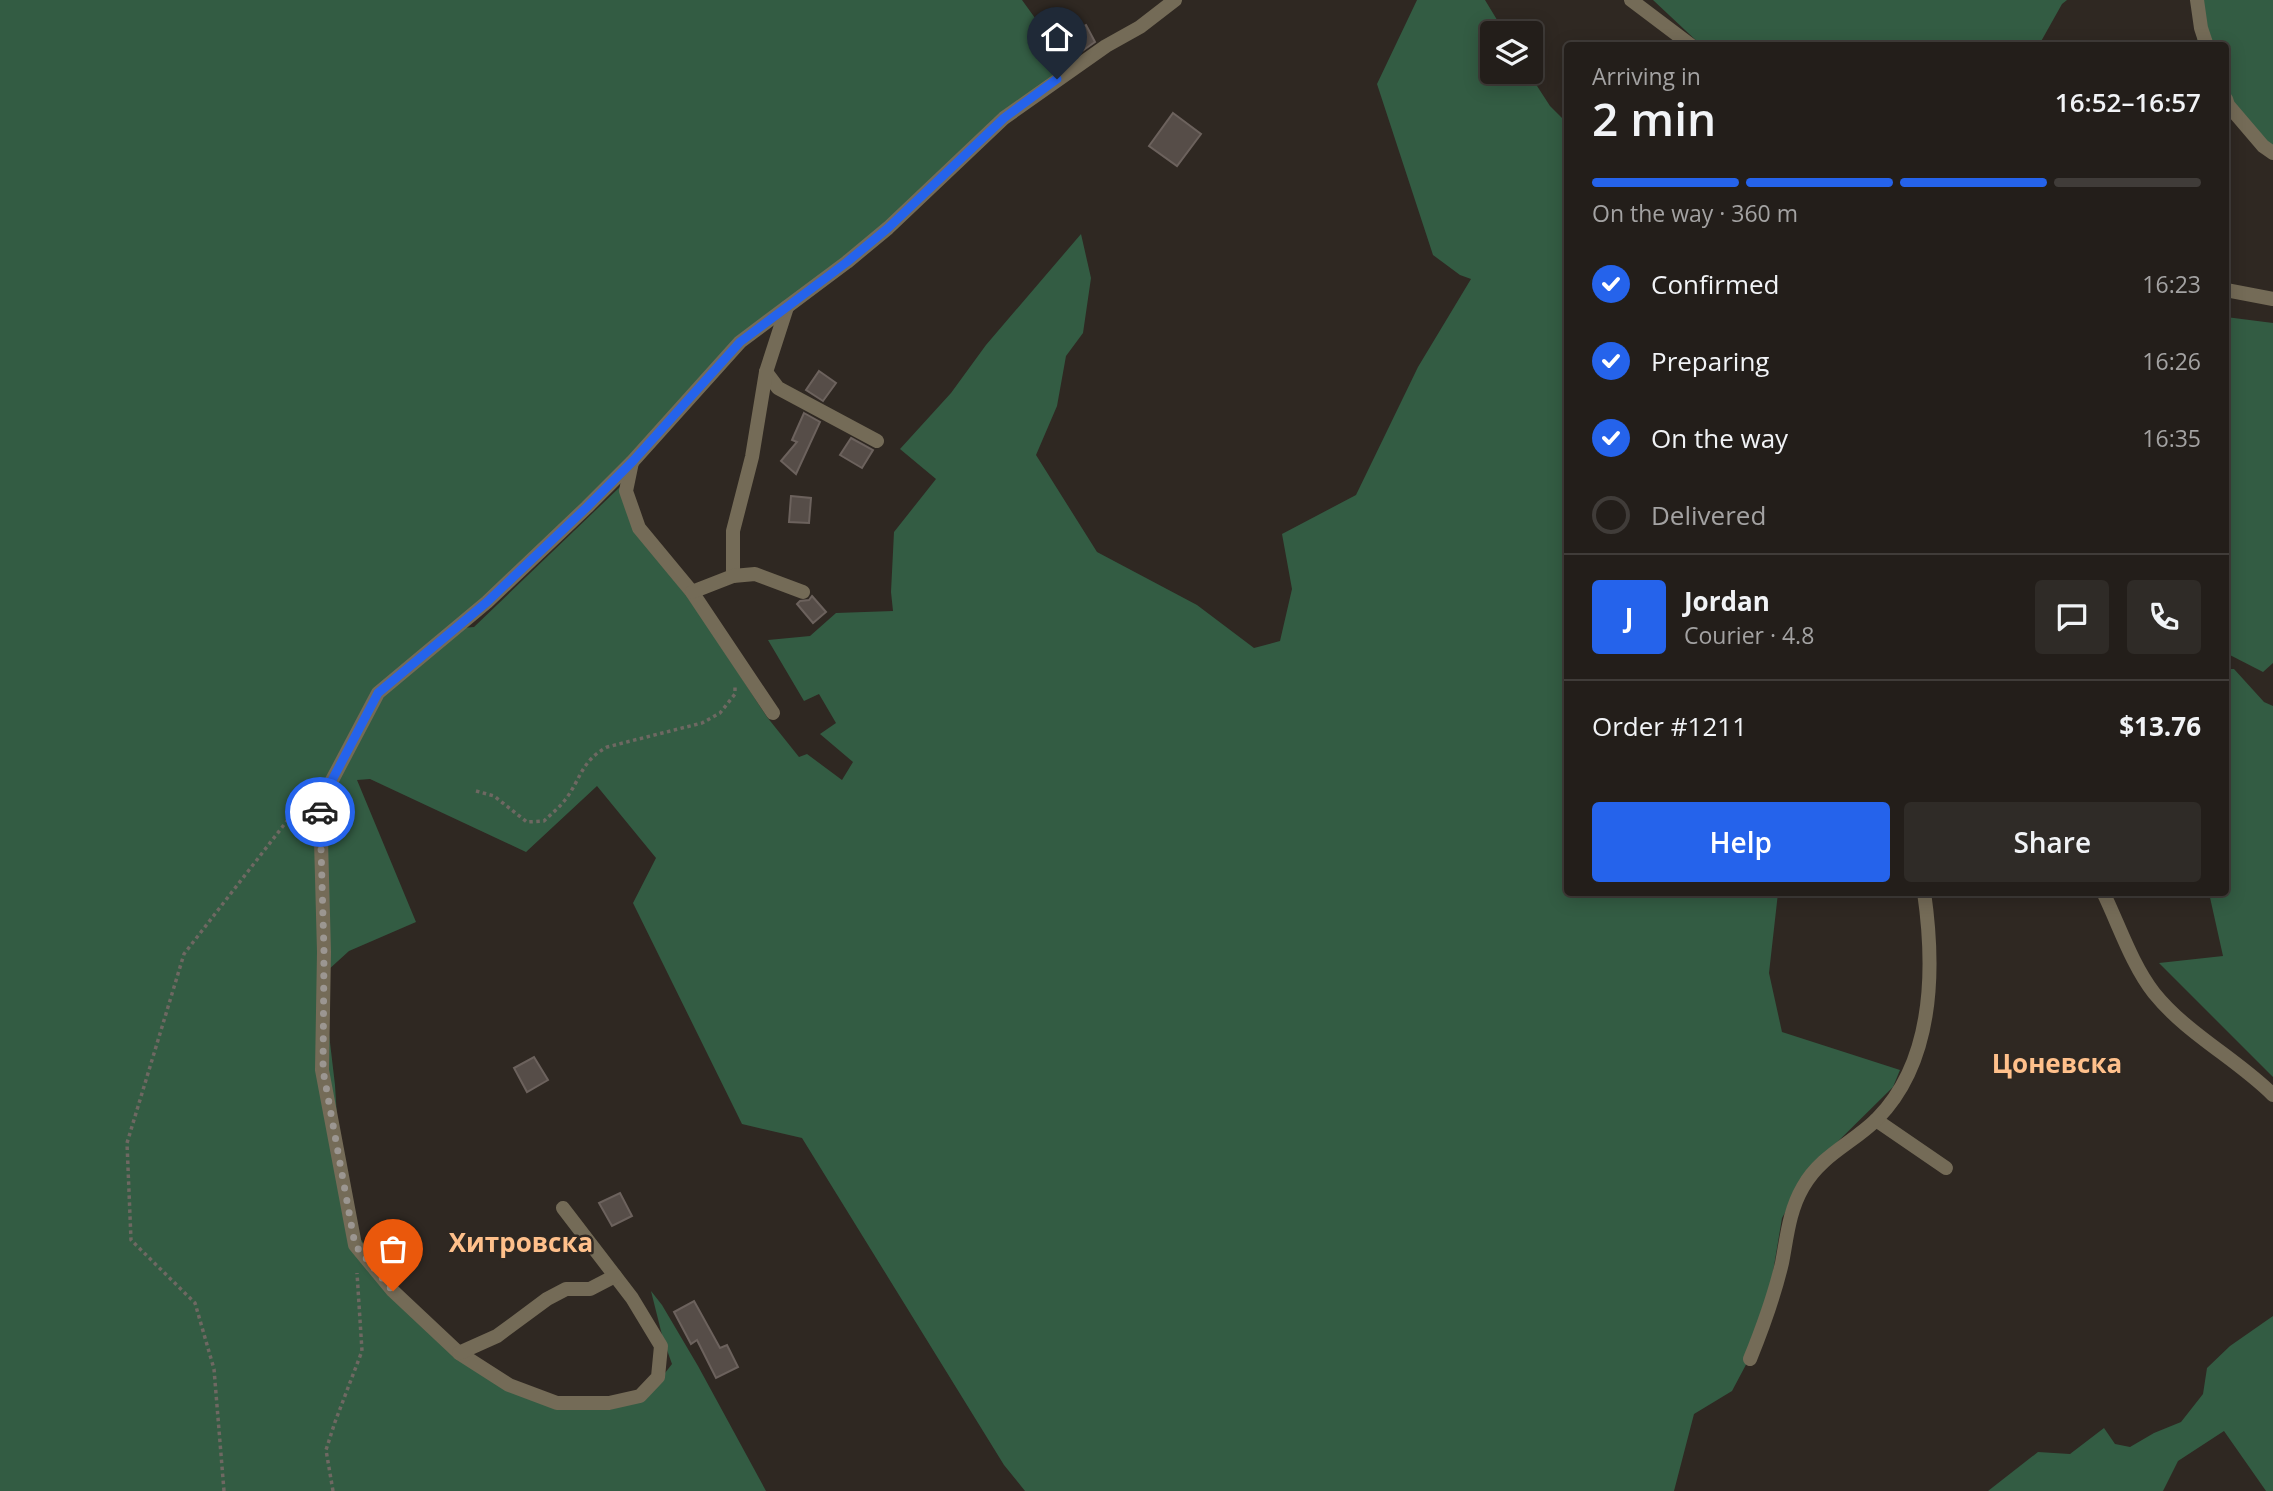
<!DOCTYPE html>
<html lang="en">
<head>
<meta charset="utf-8">
<style>
  :root { --surface:#231e1a; --page:#2f2b27; --text:#f1f3f6; --muted:#a3a2a2; --line:#403c39; --accent:#2563eb }
  body { margin:0; font-family:"Open Sans",sans-serif; background:var(--page); color:var(--text); height:100vh; display:flex; flex-direction:column; font-size:26px; white-space:nowrap }
  * { box-sizing:border-box; margin:0 }
  p { font-size:23px; color:var(--muted) }
  .icon { flex:none; width:38px; height:38px; fill:none; stroke:currentColor; stroke-width:2; stroke-linecap:round; stroke-linejoin:round }
  .map { position:relative; flex:1; overflow:hidden }
  .drawer { position:absolute; left:1564px; top:42px; width:665px; height:854px; display:flex; flex-direction:column; background:var(--surface); border-radius:7px; box-shadow:0 4px 18px #0003,0 0 0 2px var(--line) }
  .drawer>* { flex:none }
  .fabs { position:absolute; left:1480px; top:21px; display:grid; gap:14px }
  .fabs a { display:grid; place-items:center; width:63px; height:63px; border-radius:7px; background:var(--surface); box-shadow:0 4px 18px #0003,0 0 0 2px var(--line); font-size:35px }
  .pin { position:absolute; display:grid; place-items:center; width:60px; height:60px; color:#fff; margin:-72px -30px; border-radius:50% 50% 50% 0; rotate:-45deg; box-shadow:0 0 7px #0007 }
  .pin .icon { rotate:45deg }
  .courier { position:absolute; display:grid; place-items:center; width:70px; height:70px; margin:-35px; border:5px solid #2563eb; border-radius:50%; background:#fff; color:#222; box-shadow:0 2px 9px #0007 }
  .headline em { font-style:normal; font-weight:600 }
  .headline div { display:flex; flex-direction:column-reverse }
  .headline { display:flex; align-items:center; justify-content:space-between; height:119px; padding:0 28px }
  h1 { font-size:46px; font-weight:600; line-height:52px }
  .bar { display:grid; grid-template-columns:repeat(4,1fr); gap:10px 7px; align-content:center; height:84px; padding:0 28px }
  .bar i { height:9px; border-radius:5px; background:var(--line) }
  .bar .active { background:var(--accent) }
  .bar p { grid-column:span 4 }
  .line { display:flex; align-items:center; gap:18px; padding:0 28px; border-top:2px solid var(--line) }
  .line div { flex:1 }
  .round { display:grid; place-items:center; flex:none; width:74px; height:74px; border-radius:7px; background:var(--page) }
  ol { padding:0 28px; list-style:none }
  li { display:flex; align-items:center; gap:21px; height:77px }
  li p { margin-inline-start:auto }
  li .icon { padding:7px; border-radius:50%; background:var(--accent); color:#fff; stroke-width:4 }
  li:last-child { color:var(--muted) }
  li i { width:38px; height:38px; border:4px solid var(--line); border-radius:50% }
  .cta { display:flex; gap:14px; margin-top:auto; padding:14px 28px }
  .cta a { flex:1; height:80px; border-radius:7px; background:var(--accent); color:#fff; font-size:28px; font-weight:600; line-height:80px; text-align:center }
  .cta a+a { background:var(--page); color:var(--text) }
  .map>svg:first-child { display:block }
</style>
</head>
<body>
<div class="map">
<svg width="2273" height="1491" viewBox="0 0 2273 1491">
  <rect width="100%" height="100%" fill="#2f2822"/>
  <g fill="#335c43">
    <polygon points="0,0 1022,0 1069,65 915,205 763,321 462,628 474,627 624,483 632,526 698,611 767,717 799,757 807,754 842,780 853,762 820,734 836,723 819,694 804,701 768,640 810,636 836,613 893,611 891,592 894,532 936,479 900,449 951,393 986,345 1081,234 1091,278 1083,333 1066,356 1057,406 1036,455 1097,552 1197,605 1254,648 1280,641 1292,589 1282,534 1356,495 1418,367 1471,279 1460,275 1433,255 1377,84 1417,0 1485,0 1505,33 1493,33 1493,72 1528,72 1550,106 1568,124 1568,892 1778,893 1769,973 1782,1032 1900,1070 1893,1087 1810,1169 1782,1218 1765,1320 1758,1342 1732,1391 1694,1414 1674,1491 1025,1491 1004,1465 802,1138 742,1124 633,903 656,858 597,786 526,852 370,779 357,780 416,922 349,951 327,971 327,1017 335,1085 343,1216 429,1329 535,1399 621,1400 658,1382 672,1364 663,1339 651,1291 662,1305 698,1366 766,1491 0,1491"/>
    <polygon points="1653,0 2067,0 2062,4 2039,45 1702,46"/>
    <polygon points="2192,0 2273,0 2273,154 2226,109 2226,46 2198,45"/>
    <polygon points="2226,317 2273,323 2273,663 2263,672 2226,653"/>
    <polygon points="2226,669 2234,669 2264,702 2273,706 2273,1077 2159,963 2223,956 2209,893 2226,892"/>
    <polygon points="2273,1316 2273,1491 2266,1491 2224,1431 2178,1461 2163,1491 1988,1491 2038,1452 2070,1454 2104,1428 2115,1444 2130,1447 2154,1433 2181,1422 2203,1394 2207,1368 2230,1346"/>
  </g>
  <g fill="#564d48" stroke="#6c625d" stroke-width="2">
    <polygon points="1086,25 1095,42 1075,56 1065,36"/>
    <polygon points="1173,113 1201,134 1177,166 1149,146"/>
    <polygon points="819,371 836,383 823,401 806,390"/>
    <polygon points="804,413 820,422 796,474 781,461 797,442 792,440"/>
    <polygon points="851,438 873,450 862,468 840,455"/>
    <polygon points="791,496 811,498 809,523 789,522"/>
    <polygon points="812,596 826,612 813,623 797,604 800,601 809,600"/>
    <polygon points="534,1057 548,1080 527,1092 514,1068"/>
    <polygon points="620,1193 632,1216 612,1226 599,1203"/>
    <polygon points="694,1301 720,1348 727,1345 738,1367 716,1378 697,1340 691,1344 674,1312"/>
  </g>
  <g fill="none" stroke-linecap="round" stroke-linejoin="round">
    <g stroke="#6e6862" stroke-width="3.5" stroke-dasharray="3.5 3.5" stroke-linecap="butt">
      <path d="M 476,791 L 494,796 L 527,822 L 544,821 C 551,814 559,808 565,800 C 581,779 581,761 607,747 L 702,723 L 720,713 L 735,694 L 735,687"/>
      <polyline points="224,1491 214,1369 195,1303 131,1240 127,1143 184,954 304,799"/>
      <polyline points="333,1491 326,1450 335,1422 362,1351 357,1273"/>
    </g>
    <g stroke="#746b57" stroke-width="14">
      <polyline points="1631,0 1692,46"/>
      <polyline points="2197,0 2201,28 2207,46"/>
      <polyline points="2226,99 2228,105 2263,146 2273,153"/>
      <polyline points="2226,290 2273,299"/>
      <polyline points="766,372 778,388 877,441"/>
      <polyline points="632,462 626,491 639,528 692,592 773,713"/>
      <polyline points="733,576 733,531 752,457 766,372 787,307"/>
      <polyline points="692,592 733,576 755,574 803,592"/>
      <path d="M 2103,892 C 2119,925 2132,965 2154,993 C 2187,1034 2237,1059 2273,1095"/>
      <polyline points="1876,1120 1946,1168"/>
      <polyline points="563,1208 632,1298 661,1346 658,1377 640,1396 609,1403 557,1403 509,1385 459,1353 393,1291 355,1245 322,1070 324,952 320,803 378,693 487,602 587,507 633,461 740,342 847,262 888,228 1004,118 1106,46 1140,27 1175,0"/>
      <polyline points="459,1353 497,1336 547,1299 566,1289 590,1289 615,1276"/>
      <path d="M 1750,1359 C 1763,1327 1774,1297 1782,1263 C 1787,1237 1789,1211 1803,1187 C 1821,1155 1853,1143 1877,1119 C 1934,1061 1935,968 1924,892"/>
    </g>
  </g>
  <g fill="none" stroke-linecap="round" stroke-linejoin="round">
    <polyline stroke="#9b9691" stroke-width="7" stroke-dasharray="0 12.6" points="320,812 324,952 323,1070 355,1245 393,1291"/>
    <polyline stroke="#2563eb" stroke-width="9" points="320,812 320,803 378,693 487,602 587,507 633,461 740,342 847,262 888,228 1004,118 1057,79"/>
  </g>
  <g text-anchor="middle" dominant-baseline="central" stroke-width="5" stroke-linejoin="round" paint-order="stroke">
    <g font-size="26" font-weight="bold" fill="#ffc08b" stroke="#2f2822">
      <text x="2057" y="1063">Цоневска</text>
      <text x="521" y="1242">Хитровска</text>
    </g>
  </g>
</svg>
<div class="fabs">
<a><svg class="icon" aria-label="layers" viewBox="0 0 24 24"><path d="M12 4l9 5-9 5-9-5zM3 14l9 5 9-5"/></svg></a>
</div>
<div class="pin" style="left:393px;top:1291px;background:#ea580c"><svg class="icon" aria-label="bag" viewBox="0 0 24 24"><path d="M5 8h14l-1 12H6zM9 8a3 3 0 0 1 6 0"/></svg></div>
<div class="pin" style="left:1057px;top:79px;background:#1f2937"><svg class="icon" aria-label="home" viewBox="0 0 24 24"><path d="M3 11l9-7 9 7M6 9v11h12V9"/></svg></div>
<div class="courier" style="left:320px;top:812px"><svg class="icon" aria-label="car" viewBox="0 0 24 24"><path d="M5 17H2v-5l4-1 3-4h7l3 4 3 1v5h-3M9 17h6M6 11h13"/><circle cx="7" cy="17" r="2"/><circle cx="17" cy="17" r="2"/></svg></div>
<section class="drawer">
<div class="headline"><div><h1>2 min</h1><p>Arriving in</p></div><em>16:52–16:57</em></div>
<div class="bar"><i class="active"></i><i class="active"></i><i class="active"></i><i></i><p>On the way · 360 m</p></div>
<ol>
<li><svg class="icon" aria-label="check" viewBox="0 0 24 24"><path d="M5 12l5 5 9-10"/></svg>Confirmed<p>16:23</p></li>
<li><svg class="icon" aria-label="check" viewBox="0 0 24 24"><path d="M5 12l5 5 9-10"/></svg>Preparing<p>16:26</p></li>
<li><svg class="icon" aria-label="check" viewBox="0 0 24 24"><path d="M5 12l5 5 9-10"/></svg>On the way<p>16:35</p></li>
<li><i></i>Delivered</li>
</ol>
<div class="line" style="height:126px"><b class="round" style="background:var(--accent);color:#fff">J</b><div><b>Jordan</b><p>Courier · 4.8</p></div><a class="round"><svg class="icon" aria-label="chat" viewBox="0 0 24 24"><path d="M4 5h16v11H9l-5 4z"/></svg></a><a class="round"><svg class="icon" aria-label="phone" viewBox="0 0 24 24"><path d="M5 4h4l2 5-3 2q2 4 5 5l2-3 5 2v4C11 20 4 13 5 4z"/></svg></a></div>
<div class="line" style="height:91px"><div>Order #1211</div><b>$13.76</b></div>
<div class="cta"><a>Help</a><a>Share</a></div>
</section>
</div>
</body>
</html>
